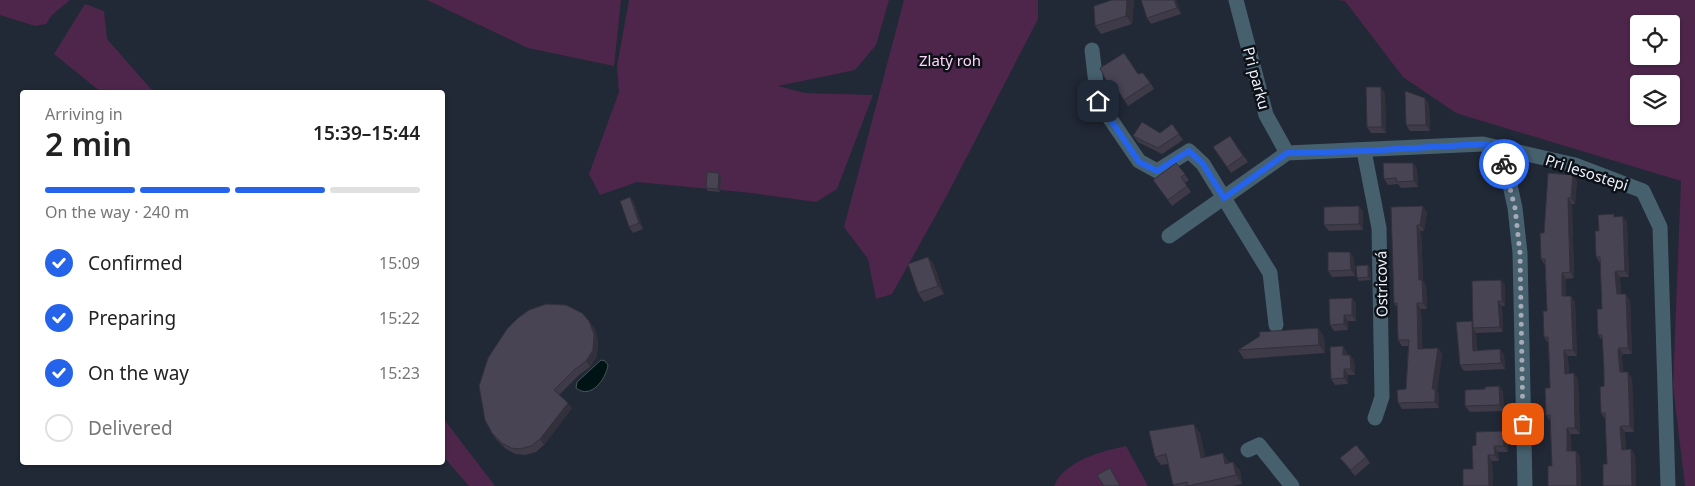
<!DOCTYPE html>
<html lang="en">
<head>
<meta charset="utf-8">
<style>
  :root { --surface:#fff; --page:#f6f6f6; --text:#222; --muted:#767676; --line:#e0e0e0; --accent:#2563eb }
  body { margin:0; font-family:"Noto Sans",sans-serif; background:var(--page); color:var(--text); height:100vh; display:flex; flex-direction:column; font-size:19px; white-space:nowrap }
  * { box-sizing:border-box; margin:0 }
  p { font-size:16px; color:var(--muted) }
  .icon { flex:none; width:28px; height:28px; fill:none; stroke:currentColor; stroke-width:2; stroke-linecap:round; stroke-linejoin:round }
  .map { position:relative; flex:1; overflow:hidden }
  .sheet { position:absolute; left:20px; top:90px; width:425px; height:375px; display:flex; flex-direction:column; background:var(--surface); border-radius:5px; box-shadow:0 1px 4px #0004 }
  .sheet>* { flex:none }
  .tools { position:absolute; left:1630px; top:15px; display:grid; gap:10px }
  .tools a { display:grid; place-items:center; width:50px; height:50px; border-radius:5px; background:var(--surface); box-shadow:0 1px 4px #0004; font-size:25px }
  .pin { position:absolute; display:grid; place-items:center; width:42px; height:42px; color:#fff; margin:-21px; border-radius:10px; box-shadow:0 2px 8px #0006 }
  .courier { position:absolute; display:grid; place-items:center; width:50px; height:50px; margin:-25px; border:4px solid #2563eb; border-radius:50%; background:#fff; color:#222; box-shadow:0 1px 6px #0007 }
  .headline em { font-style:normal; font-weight:600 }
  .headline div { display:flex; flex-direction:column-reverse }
  .headline { display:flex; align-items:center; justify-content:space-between; height:85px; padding:0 25px }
  h1 { font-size:32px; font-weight:600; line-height:38px }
  .bar { display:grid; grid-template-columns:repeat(4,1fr); gap:8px 5px; align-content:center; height:60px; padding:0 25px }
  .bar i { height:6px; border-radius:4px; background:var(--line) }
  .bar .on { background:var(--accent) }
  .bar p { grid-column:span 4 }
  ol { padding:0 25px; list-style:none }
  li { display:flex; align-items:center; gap:15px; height:55px }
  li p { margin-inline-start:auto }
  li .icon { padding:5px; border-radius:50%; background:var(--accent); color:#fff; stroke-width:4 }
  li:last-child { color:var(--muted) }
  li i { width:28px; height:28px; border:2px solid var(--line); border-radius:50% }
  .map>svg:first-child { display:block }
</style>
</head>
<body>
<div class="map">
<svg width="1695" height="486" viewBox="0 0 1695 486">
  <rect width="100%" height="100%" fill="#212836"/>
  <g fill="#4e264c" fill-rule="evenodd">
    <polygon points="0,0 70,0 52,15 46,24 35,26 0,15"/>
    <polygon points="427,0 621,0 614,66 528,48"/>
    <polygon points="629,0 889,0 876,45 855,70 778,86 805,93 873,95 837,189 816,202 752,193 637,182 600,195 589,174 619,92 617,66"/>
    <polygon points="904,0 1038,0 1038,19 946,197 892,294 876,299 868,259 844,227"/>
    <path d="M 1338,0 L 1695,0 L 1695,486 L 1685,486 L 1673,386 L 1681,181 L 1456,113 L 1403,77 L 1345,1 ZM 1639,24 L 1671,24 L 1671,56 L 1639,56 ZM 1639,84 L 1671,84 L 1671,116 L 1639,116 Z"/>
    <polygon points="85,4 104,11 107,39 150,88 157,92 101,92 54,54"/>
    <polygon points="443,418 495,486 469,486 443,456"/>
    <path d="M 1126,446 L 1148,486 L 1054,486 C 1064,461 1102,451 1126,446 Z"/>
  </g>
  <path fill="#001415" stroke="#47575a" d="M 601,360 L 605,361 L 608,365 C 606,379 591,400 576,388 L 577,382 Z"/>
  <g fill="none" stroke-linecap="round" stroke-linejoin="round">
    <g stroke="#46606d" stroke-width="15">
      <polyline points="1236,0 1266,115 1287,153"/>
      <polyline points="1092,50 1098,101 1139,161 1157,171 1189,151 1203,164 1270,273 1276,325"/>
      <polyline points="1502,148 1515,208 1520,253 1525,486"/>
      <polyline points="1364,151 1379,228 1382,397 1375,418"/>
      <polyline points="1169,236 1287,153 1483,144 1575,165 1643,191 1660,227 1668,486"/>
      <polyline points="1248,450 1259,445 1292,486"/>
    </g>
  </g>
  <g fill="#3e3a48">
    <polygon points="1134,0 1132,24 1101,34 1095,26"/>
    <polygon points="1141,0 1176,0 1181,14 1151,24 1147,18"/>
    <polygon points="1100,68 1138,74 1148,79 1154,89 1128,106 1116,87 1112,90 1108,84"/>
    <polygon points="1385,93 1386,133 1371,133 1367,127"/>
    <polygon points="1429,104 1430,131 1410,131 1406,125"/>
    <polygon points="1172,124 1183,140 1162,154 1138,142 1133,136 1160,133"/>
    <polygon points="1230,136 1248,162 1231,173 1213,147"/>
    <polygon points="1176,163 1189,180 1185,183 1191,192 1172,206 1153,180"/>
    <polygon points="1413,163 1417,169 1418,187 1401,188 1398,184 1388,185 1384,179"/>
    <polygon points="719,173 721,176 720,192 708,191 706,188"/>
    <polygon points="1573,175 1577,181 1575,204 1572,204 1574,278 1566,279 1566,296 1571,296 1575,302 1577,356 1568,356 1568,358 1569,373 1578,379 1580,434 1571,434 1571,451 1576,451 1580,457 1581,486 1548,486 1552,466 1550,421 1546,415 1550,388 1548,343 1544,337 1547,311 1545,265 1541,259 1544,233"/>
    <polygon points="630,197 634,203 643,229 633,233 629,227"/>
    <polygon points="1359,206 1363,212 1363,230 1329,231 1324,225"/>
    <polygon points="1391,207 1427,212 1424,231 1421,231 1423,281 1426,286 1427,309 1421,309 1422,349 1438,348 1442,354 1437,391 1439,395 1439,408 1402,409 1398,403 1406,389 1408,346 1402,346 1398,340 1397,307 1394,304"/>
    <polygon points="1616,217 1627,222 1629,277 1620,277 1620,279 1621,294 1630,300 1632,354 1623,354 1622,357 1623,372 1632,378 1634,432 1625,432 1625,434 1626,449 1631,449 1635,455 1636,486 1603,486 1607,464 1605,419 1601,413 1604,386 1603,341 1598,335 1602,309 1600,263 1596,257"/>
    <polygon points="1350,252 1354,258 1355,276 1332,277 1328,271"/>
    <polygon points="928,257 934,265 944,294 924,302 918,293"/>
    <polygon points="1368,265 1370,268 1371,280 1359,281 1357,278"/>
    <polygon points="1501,280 1505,285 1505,306 1502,306 1503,332 1476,333 1477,350 1500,349 1504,355 1505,369 1464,371 1460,365 1472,321 1473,322"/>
    <polygon points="1352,298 1356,304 1356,321 1348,321 1348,330 1334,331 1330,325"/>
    <polygon points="594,327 598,340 597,356 590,367 579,375 559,395 572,408 544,445 536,452 525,455 515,454 506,449 496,439 492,433"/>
    <polygon points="1324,336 1325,353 1244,359 1238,350"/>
    <polygon points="1347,352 1347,355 1350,355 1354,360 1355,375 1348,375 1348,384 1335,385 1331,379"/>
    <polygon points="1499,386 1503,392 1504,411 1470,412 1465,406 1485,389"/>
    <polygon points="1503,431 1507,437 1508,452 1498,452 1499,461 1492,461 1493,486 1463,486 1473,469 1476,445"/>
    <polygon points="1200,433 1205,457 1223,453 1229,463 1240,470 1242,484 1233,486 1174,486 1168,464 1161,465 1155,457"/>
    <polygon points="1366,457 1370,463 1355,476 1340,458"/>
  </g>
  <g fill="#32303b">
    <polygon points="1127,0 1134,0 1132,24 1126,16"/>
    <polygon points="1174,0 1177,1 1181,14 1177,8"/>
    <polygon points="1381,87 1385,93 1386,133 1382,127"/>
    <polygon points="1425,98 1429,104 1430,131 1426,125"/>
    <polygon points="1413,163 1417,169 1418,187 1414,181"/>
    <polygon points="719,173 721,176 720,192 718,189"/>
    <polygon points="1573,175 1577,181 1575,204 1571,198"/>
    <polygon points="630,197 634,203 643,229 639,223"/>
    <polygon points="1568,198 1572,204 1574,278 1570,272"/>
    <polygon points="1359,206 1363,212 1363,230 1359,224"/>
    <polygon points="1423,206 1427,212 1424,231 1420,225"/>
    <polygon points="1623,216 1627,222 1629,277 1625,271"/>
    <polygon points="1417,225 1421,231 1423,281 1426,286 1427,309 1423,303 1419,280"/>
    <polygon points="1350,252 1354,258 1355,276 1351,270"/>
    <polygon points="928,257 934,265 944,294 938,286"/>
    <polygon points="1368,265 1370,268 1371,280 1368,277"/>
    <polygon points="1616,271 1620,277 1620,279 1621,300 1617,294 1615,273"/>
    <polygon points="1562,273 1566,279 1566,302 1562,296"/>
    <polygon points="1501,280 1505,285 1505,306 1502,301"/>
    <polygon points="1626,294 1630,300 1632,354 1628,348"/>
    <polygon points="1571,296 1575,302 1577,356 1573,350"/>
    <polygon points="1352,298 1356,304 1356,321 1352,315"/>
    <polygon points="1498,301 1502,306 1503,332 1500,327"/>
    <polygon points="1417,303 1421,309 1423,355 1418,349"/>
    <polygon points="1344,315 1348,321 1348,330 1344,324"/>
    <polygon points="589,321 594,327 598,340 597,356 590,367 586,361"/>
    <polygon points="1472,321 1476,327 1473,328 1476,333 1477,357 1473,351"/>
    <polygon points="1318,328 1324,336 1325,353 1319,345"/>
    <polygon points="1343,346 1347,352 1347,361 1343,355"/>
    <polygon points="1438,348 1442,354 1437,391 1439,395 1439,408 1435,402 1432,389"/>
    <polygon points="1619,348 1623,354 1622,357 1624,378 1620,372 1618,351"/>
    <polygon points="1500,349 1504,355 1505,369 1501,363"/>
    <polygon points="1564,350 1568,356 1568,358 1569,379 1565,374 1564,353"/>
    <polygon points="1350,355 1354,360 1355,375 1351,369"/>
    <polygon points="1344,369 1348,375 1348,384 1344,378"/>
    <polygon points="1628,372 1632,378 1634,432 1630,426"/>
    <polygon points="1574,373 1578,379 1580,434 1575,428"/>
    <polygon points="1499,386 1503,392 1504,411 1500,405"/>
    <polygon points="568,403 572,408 544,445 540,439"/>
    <polygon points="1194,424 1200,433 1207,467 1201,458"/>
    <polygon points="1621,426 1625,432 1625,434 1626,455 1622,450 1620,428"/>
    <polygon points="1567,428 1571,434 1572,457 1567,451"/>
    <polygon points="1503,431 1507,437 1508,452 1504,446"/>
    <polygon points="1494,446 1498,452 1499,461 1495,455"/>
    <polygon points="1631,449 1635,455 1636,486 1632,486"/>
    <polygon points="1576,451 1580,457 1581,486 1577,486"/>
    <polygon points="1223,453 1229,462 1231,472 1225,464"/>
    <polygon points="1488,455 1492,461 1493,486 1489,486"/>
    <polygon points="1233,462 1240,470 1242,484 1236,475"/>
  </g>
  <g fill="#484454" stroke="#32303b">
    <polygon points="1112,0 1127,0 1126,16 1095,26 1094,6"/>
    <polygon points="1141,0 1174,0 1177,8 1147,18"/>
    <polygon points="1124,53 1138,74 1143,73 1150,83 1124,100 1112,81 1108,84 1100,68"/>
    <polygon points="1366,87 1381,87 1382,127 1367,127"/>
    <polygon points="1405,91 1425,98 1426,125 1406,125"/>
    <polygon points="1142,122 1160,133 1172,124 1179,134 1158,148 1133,136"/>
    <polygon points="1230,136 1243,156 1227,167 1213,147"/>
    <polygon points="1176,163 1185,174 1181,177 1187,186 1168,200 1153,180"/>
    <polygon points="1383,163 1413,163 1414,181 1397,182 1396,178 1384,179"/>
    <polygon points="707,172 719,173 718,189 706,188"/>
    <polygon points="1548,173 1573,175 1571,198 1568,198 1570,272 1562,273 1562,296 1571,296 1573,350 1564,350 1564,353 1565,374 1574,373 1575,428 1567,428 1567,451 1576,451 1577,486 1548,486 1548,466 1552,466 1550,415 1546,415 1545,388 1550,388 1549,353 1548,337 1544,337 1543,311 1547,311 1545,259 1541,259 1540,233 1544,233"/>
    <polygon points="630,197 639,223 629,227 620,201"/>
    <polygon points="1359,206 1359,224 1324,225 1324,207"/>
    <polygon points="1423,206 1420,225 1417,225 1419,280 1422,280 1423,303 1417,303 1418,349 1438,348 1432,389 1435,389 1435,402 1398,403 1397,390 1406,389 1409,340 1398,340 1397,303 1394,304 1391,207"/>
    <polygon points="1614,214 1614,217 1623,216 1625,271 1616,271 1615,273 1617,294 1626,294 1628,348 1619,348 1618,351 1620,372 1628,372 1630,426 1621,426 1620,428 1622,450 1631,449 1632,486 1603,486 1603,464 1607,464 1605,413 1601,413 1600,387 1604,386 1604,370 1602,335 1598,335 1597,309 1602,309 1600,257 1596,257 1595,231 1599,231 1598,215"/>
    <polygon points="1328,252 1350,252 1351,270 1328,271"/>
    <polygon points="928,257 938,286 918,293 908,264"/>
    <polygon points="1368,265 1368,277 1357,278 1356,266"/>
    <polygon points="1501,280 1502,301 1498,301 1500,327 1473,328 1472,281"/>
    <polygon points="1352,298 1352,315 1344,315 1344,324 1330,325 1329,299"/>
    <polygon points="546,304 566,305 582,313 589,321 594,334 593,350 586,361 574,370 554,390 568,403 540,439 531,446 520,449 511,448 502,443 492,433 485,420 479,386 488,358 507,329 518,318 529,310"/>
    <polygon points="1472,321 1473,351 1500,349 1501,363 1460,365 1456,322"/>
    <polygon points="1318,328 1319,345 1238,350 1260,336 1259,332"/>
    <polygon points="1343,346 1343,355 1350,355 1351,369 1344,369 1344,378 1331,379 1330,347"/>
    <polygon points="1499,386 1500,405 1465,406 1465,390 1485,389 1485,387"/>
    <polygon points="1194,424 1201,458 1223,453 1225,464 1233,462 1236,475 1188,486 1187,482 1173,485 1166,454 1155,457 1149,431"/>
    <polygon points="1503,431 1504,446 1494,446 1495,455 1488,455 1489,486 1463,486 1463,469 1473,469 1472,446 1476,445 1476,432"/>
    <polygon points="1356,445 1366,457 1351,470 1340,458"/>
    <polygon points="1110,468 1120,486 1104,486 1097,475"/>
  </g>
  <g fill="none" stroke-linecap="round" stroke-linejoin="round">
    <polyline stroke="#a5abb6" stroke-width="5" stroke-dasharray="0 9" points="1504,164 1515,208 1520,253 1523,424"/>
    <polyline stroke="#2563eb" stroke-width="6" points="1098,101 1139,162 1157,171 1189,151 1203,164 1224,198 1287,153 1364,151 1483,144 1502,148 1504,164"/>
  </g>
  <g text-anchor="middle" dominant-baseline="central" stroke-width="5" stroke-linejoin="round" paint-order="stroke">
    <g font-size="15" fill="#fed4f9" stroke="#0d1117">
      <text x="950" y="60">Zlatý roh</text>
    </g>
    <g font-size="15" fill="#ecf2fb" stroke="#0d1117">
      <text transform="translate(1257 78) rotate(75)">Pri parku</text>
      <text transform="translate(1587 172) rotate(18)">Pri lesostepi</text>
      <text transform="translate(1381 284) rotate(-91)">Ostricová</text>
    </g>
  </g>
</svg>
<div class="tools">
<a><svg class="icon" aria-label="locate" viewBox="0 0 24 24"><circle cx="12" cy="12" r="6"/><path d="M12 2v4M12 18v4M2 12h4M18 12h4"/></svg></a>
<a><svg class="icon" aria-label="layers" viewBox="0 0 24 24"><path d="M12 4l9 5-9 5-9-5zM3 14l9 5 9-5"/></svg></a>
</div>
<div class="pin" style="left:1523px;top:424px;background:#ea580c"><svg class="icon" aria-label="bag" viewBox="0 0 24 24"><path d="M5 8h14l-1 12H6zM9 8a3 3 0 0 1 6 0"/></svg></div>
<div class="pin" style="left:1098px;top:101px;background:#1f2937"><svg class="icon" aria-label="home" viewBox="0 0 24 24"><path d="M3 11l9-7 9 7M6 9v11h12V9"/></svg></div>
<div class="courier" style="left:1504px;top:164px"><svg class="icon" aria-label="bike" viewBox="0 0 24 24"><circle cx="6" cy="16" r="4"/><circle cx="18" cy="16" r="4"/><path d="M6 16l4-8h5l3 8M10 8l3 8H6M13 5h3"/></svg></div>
<section class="sheet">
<div class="headline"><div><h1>2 min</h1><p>Arriving in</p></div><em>15:39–15:44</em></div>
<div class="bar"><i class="on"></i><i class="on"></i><i class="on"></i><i></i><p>On the way · 240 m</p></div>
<ol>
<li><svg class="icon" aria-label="check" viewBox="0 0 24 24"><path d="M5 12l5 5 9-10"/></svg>Confirmed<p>15:09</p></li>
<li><svg class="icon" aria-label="check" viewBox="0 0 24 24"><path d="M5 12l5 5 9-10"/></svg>Preparing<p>15:22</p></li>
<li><svg class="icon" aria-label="check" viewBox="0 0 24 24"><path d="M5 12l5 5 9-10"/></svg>On the way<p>15:23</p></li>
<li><i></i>Delivered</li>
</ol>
</section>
</div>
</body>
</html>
